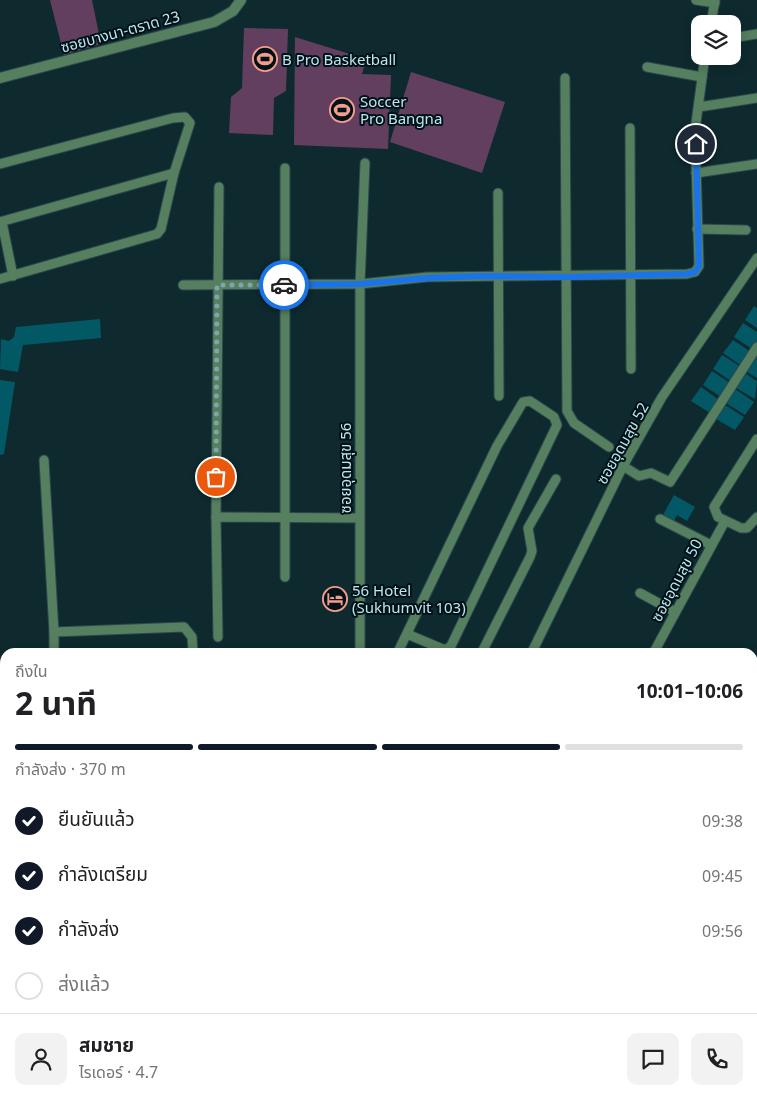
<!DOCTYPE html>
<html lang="th">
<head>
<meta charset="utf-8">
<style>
  :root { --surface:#fff; --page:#f2f2f2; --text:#202124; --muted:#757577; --line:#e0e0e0; --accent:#111827 }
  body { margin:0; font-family:"Noto Sans","Noto Sans Thai",sans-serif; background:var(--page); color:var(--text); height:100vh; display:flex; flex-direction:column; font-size:19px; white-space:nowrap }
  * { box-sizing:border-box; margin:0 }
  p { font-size:16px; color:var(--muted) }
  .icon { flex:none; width:28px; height:28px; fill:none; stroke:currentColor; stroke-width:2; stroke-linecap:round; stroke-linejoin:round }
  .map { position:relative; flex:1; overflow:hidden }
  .sheet { position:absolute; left:0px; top:648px; width:758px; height:466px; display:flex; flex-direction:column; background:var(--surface); border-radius:15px 15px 0 0; box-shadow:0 2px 12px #0003 }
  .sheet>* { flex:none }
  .controls { position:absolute; left:691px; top:15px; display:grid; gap:10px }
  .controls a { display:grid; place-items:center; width:50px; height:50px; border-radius:10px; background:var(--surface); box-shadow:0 2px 12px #0003; font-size:25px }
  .pin { position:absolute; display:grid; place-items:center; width:42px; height:42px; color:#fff; margin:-21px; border:2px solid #fff; border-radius:50%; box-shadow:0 1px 5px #0007 }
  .courier { position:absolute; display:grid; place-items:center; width:50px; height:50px; margin:-25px; border:4px solid #1a73e8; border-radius:50%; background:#fff; color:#222; box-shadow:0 1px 6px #0007 }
  .head em { font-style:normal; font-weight:700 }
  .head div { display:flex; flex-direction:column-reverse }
  .head { display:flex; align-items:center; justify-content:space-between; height:85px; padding:0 15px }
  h1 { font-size:32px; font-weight:700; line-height:38px }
  .bar { display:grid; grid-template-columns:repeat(4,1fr); gap:8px 5px; align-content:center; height:60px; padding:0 15px }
  .bar i { height:6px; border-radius:4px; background:var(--line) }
  .bar .selected { background:var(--accent) }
  .bar p { grid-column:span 4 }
  .line { display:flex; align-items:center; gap:12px; padding:0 15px; border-top:1px solid var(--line) }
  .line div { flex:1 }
  .round { display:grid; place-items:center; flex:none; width:52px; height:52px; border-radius:10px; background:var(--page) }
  ol { padding:0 15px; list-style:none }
  li { display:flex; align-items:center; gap:15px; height:55px }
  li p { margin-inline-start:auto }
  li .icon { padding:5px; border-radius:50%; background:var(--accent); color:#fff; stroke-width:4 }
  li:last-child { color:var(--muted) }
  li i { width:28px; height:28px; border:2px solid var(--line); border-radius:50% }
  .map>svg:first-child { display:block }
</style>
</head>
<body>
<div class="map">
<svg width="757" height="1113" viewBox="0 0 757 1113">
  <rect width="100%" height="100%" fill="#0e2a2f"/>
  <g fill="#633f5f">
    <polygon points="50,0 92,0 101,44 64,55"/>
    <polygon points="244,28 288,29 286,91 274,98 273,135 229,133 231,97 242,88"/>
    <polygon points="295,37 366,59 362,74 391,75 388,149 294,145"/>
    <polygon points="411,72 505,102 482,173 390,142"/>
  </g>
  <g fill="#025965">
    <polygon points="754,306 757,308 757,328 745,320"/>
    <polygon points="100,319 101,338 23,345 18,372 0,369 1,339 9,341 14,337 16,327"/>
    <polygon points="743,323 757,332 757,342 752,349 734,337"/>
    <polygon points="733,340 751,352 742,366 723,353"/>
    <polygon points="722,355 741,367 731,381 713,369"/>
    <polygon points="757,357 757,378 747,372"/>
    <polygon points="712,371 730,383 721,397 703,385"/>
    <polygon points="746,374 757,381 755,399 736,388"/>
    <polygon points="0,380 15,382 4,454 0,455"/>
    <polygon points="701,387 719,400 710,413 691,401"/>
    <polygon points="735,389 754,402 745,415 726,403"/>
    <polygon points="725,405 744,417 735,430 716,419"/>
    <polygon points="674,495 695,507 687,521 677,515 674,521 663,515"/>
  </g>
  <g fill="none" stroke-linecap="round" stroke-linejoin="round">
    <defs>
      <g id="minor">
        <polyline points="696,0 715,3"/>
        <polyline points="711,24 715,0"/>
        <polyline points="732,38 757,34"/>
        <polyline points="647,67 702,77"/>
        <polyline points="565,78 567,411 574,423 609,447"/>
        <polyline points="699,107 757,98"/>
        <polyline points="630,128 631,369"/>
        <polyline points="0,164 173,118 185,117 190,123 174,173 161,229 157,234 0,279"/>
        <polyline points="696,173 757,164"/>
        <polyline points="498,193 499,396"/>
        <polyline points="0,222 174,173"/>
        <polyline points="2,222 13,276"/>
        <polyline points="697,229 746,230"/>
        <polyline points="183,285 360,284 427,277 687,274 695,272 699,266 695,130 705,56"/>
        <polyline points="757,439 714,507 718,517 741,528 747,528 757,517"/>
        <polyline points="44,460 54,632"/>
        <polyline points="623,466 639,476 651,473 670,482 757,347"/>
        <polyline points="216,517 219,187"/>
        <polyline points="660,519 711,545"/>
        <polyline points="285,577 285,168"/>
        <polyline points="640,593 675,612"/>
        <polyline points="218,637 216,517 358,518"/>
        <polyline points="54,652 54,632 184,627 192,637 193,652"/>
        <polyline points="360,652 360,284 365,163"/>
        <polyline points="398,652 497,446 523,402 530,401 554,417 557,425 451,646 445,650 407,634"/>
        <polyline points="482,652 530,557 532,551 528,528 556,479"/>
        <polyline points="532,652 623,466 662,397 757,258"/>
        <polyline points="654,652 725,521"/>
        <polyline points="0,779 5,777"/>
        <polyline points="752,794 757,785"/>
        <polyline points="0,881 5,879"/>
        <polyline points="752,962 757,956"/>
        <polyline points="0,983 5,981"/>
        <polyline points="0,1081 5,1078"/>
        <polyline points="380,1109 381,1113"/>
        <polyline points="513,1109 515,1113"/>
        <polyline points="71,1113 81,1109"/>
        <polyline points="441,1113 452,1109"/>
        <polyline points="649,1113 653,1109"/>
      </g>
      <g id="tertiary">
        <polyline points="0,78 214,22 233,11 241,0"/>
        <polyline points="218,1109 219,1113"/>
      </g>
      <g id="secondary">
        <polyline points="0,703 5,703"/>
        <polyline points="752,712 757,712"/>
      </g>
    </defs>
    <use href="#minor" stroke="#2a484e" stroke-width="11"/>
    <use href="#tertiary" stroke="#2a484e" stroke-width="12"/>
    <use href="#secondary" stroke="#2a484e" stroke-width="12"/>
    <use href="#minor" stroke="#557f5f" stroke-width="9"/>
    <use href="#tertiary" stroke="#557f5f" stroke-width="10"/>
    <use href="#secondary" stroke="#6eb380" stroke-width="10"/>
  </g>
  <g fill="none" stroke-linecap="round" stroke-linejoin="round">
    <polyline stroke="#80a4ab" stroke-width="5" stroke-dasharray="0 9" points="216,477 217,285 284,285"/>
    <polyline stroke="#1a73e8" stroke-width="6" points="284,285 360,284 427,278 480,276 566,277 687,274 695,272 699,266 696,144"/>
  </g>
  <defs>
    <symbol id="stadium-ring" viewBox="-11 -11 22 22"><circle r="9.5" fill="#001217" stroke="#f49d8d" stroke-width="1.5"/><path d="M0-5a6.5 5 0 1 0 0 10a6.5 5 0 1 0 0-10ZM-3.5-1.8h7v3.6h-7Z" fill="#f49d8d"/></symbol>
    <symbol id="hotel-ring" viewBox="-11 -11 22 22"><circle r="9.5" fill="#001217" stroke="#f49d8d" stroke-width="1.5"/><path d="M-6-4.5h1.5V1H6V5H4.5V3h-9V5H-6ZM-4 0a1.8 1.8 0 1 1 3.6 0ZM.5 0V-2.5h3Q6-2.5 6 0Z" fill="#f49d8d"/></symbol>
  </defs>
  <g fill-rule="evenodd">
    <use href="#stadium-ring" x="251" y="45" width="28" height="28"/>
    <use href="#stadium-ring" x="328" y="96" width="28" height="28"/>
    <use href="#hotel-ring" x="321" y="585" width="28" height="28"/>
  </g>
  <g text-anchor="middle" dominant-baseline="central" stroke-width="4" stroke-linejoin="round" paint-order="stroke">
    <g font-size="15" fill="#bee6ee" stroke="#001217">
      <text transform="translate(120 31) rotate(-15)">ซอยบางนา-ตราด 23</text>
      <text transform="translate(622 443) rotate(-61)">ซอยอุดมสุข 52</text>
      <text transform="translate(345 468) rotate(-90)">ซอยอุดมสุข 56</text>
      <text transform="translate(676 580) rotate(-62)">ซอยอุดมสุข 50</text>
    </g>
    <g font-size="15" fill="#bee6ee" stroke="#001217" text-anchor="start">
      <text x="282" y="59">B Pro Basketball</text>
      <text x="360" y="101">Soccer<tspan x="360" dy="17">Pro Bangna</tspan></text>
      <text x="352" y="590">56 Hotel<tspan x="352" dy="17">(Sukhumvit 103)</tspan></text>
    </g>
  </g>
</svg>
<div class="controls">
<a><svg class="icon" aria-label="layers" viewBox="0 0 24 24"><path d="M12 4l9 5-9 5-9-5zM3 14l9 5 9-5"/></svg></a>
</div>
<div class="pin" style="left:216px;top:477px;background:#ea580c"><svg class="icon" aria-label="bag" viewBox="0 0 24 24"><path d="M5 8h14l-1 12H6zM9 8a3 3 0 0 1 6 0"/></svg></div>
<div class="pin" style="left:696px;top:144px;background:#1f2937"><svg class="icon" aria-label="home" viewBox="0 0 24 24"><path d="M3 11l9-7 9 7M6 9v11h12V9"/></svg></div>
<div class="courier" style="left:284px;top:285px"><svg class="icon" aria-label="car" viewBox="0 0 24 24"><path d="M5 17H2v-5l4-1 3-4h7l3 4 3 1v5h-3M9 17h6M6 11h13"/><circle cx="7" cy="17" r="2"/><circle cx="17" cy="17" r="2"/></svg></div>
<section class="sheet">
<div class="head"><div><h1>2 นาที</h1><p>ถึงใน</p></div><em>10:01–10:06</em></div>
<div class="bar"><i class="selected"></i><i class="selected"></i><i class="selected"></i><i></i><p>กำลังส่ง · 370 m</p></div>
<ol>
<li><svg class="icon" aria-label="check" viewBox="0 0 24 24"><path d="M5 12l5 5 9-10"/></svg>ยืนยันแล้ว<p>09:38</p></li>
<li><svg class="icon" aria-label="check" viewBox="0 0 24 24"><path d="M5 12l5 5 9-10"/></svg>กำลังเตรียม<p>09:45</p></li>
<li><svg class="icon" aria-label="check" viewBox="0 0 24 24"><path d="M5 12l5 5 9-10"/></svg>กำลังส่ง<p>09:56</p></li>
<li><i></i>ส่งแล้ว</li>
</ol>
<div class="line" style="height:90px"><a class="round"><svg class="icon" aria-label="person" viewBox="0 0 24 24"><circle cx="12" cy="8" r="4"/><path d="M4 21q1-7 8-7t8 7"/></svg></a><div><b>สมชาย</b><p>ไรเดอร์ · 4.7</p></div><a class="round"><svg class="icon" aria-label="chat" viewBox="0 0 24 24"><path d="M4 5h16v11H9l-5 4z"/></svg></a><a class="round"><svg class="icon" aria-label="phone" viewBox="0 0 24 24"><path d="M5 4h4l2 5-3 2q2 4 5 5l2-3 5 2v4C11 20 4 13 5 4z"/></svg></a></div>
</section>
</div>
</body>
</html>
